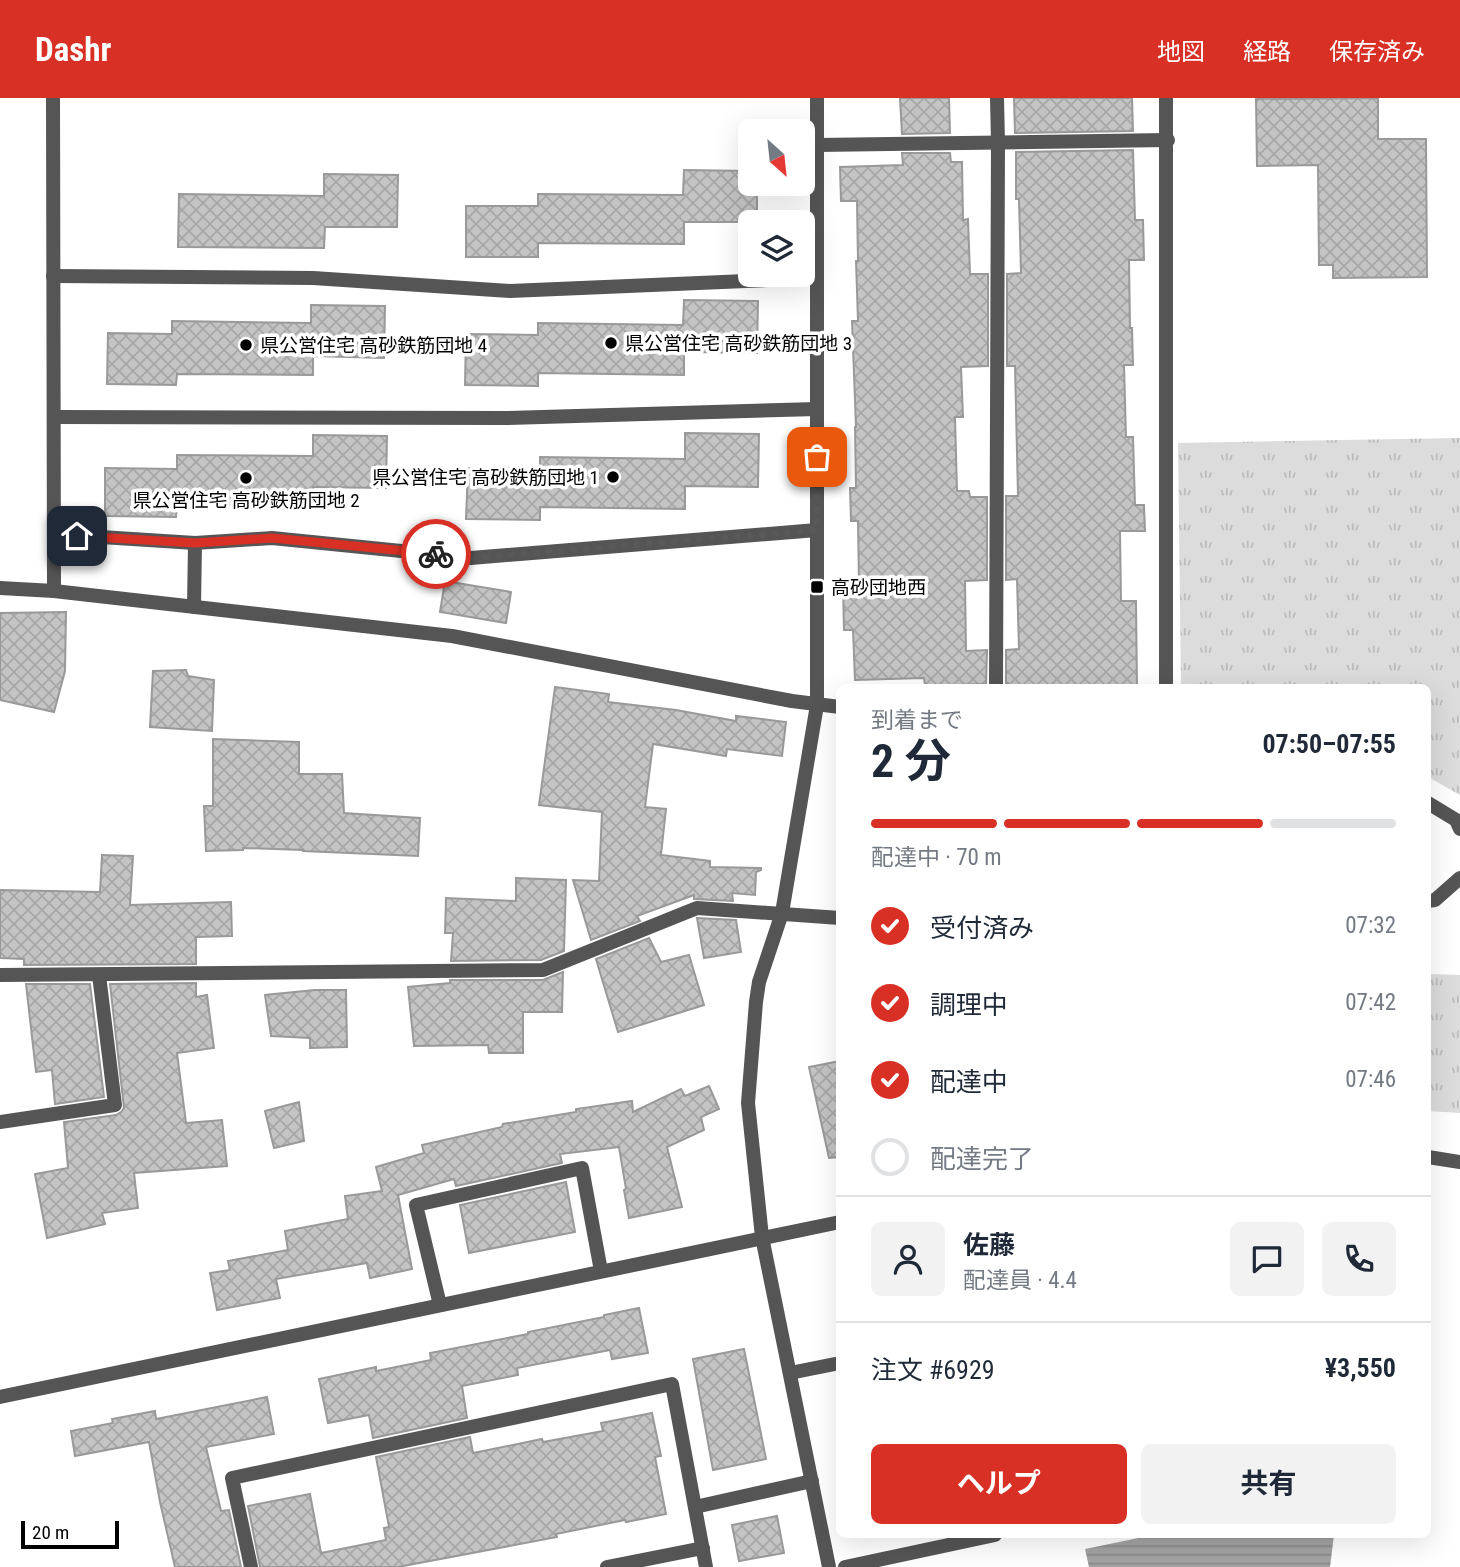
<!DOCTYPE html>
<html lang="ja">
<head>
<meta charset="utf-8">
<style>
  :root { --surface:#fff; --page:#f2f2f3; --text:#1f2937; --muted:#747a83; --line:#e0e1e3; --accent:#d93025 }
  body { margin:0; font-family:"Roboto Condensed","Noto Sans JP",sans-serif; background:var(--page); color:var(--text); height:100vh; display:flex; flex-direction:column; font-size:26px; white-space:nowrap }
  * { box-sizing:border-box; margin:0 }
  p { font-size:23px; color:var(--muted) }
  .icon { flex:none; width:38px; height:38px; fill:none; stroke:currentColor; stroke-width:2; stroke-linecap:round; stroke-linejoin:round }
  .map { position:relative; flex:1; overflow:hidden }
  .side { position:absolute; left:836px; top:586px; width:595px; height:854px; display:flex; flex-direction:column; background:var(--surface); border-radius:10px; box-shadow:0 7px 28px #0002 }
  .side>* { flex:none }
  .needle { width:46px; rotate:153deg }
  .buttons { position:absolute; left:738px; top:21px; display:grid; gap:14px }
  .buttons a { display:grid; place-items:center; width:77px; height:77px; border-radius:10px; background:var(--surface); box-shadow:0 7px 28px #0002; font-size:35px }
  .scale { position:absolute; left:21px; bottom:18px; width:98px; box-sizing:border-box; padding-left:7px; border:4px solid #000; border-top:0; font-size:19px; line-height:24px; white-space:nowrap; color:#000; -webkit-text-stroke:5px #fff; paint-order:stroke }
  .pin { position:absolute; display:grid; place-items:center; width:60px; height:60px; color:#fff; margin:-30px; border-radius:14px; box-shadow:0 4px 10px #0006 }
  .courier { position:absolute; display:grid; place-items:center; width:70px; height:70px; margin:-35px; border:5px solid #d93025; border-radius:50%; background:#fff; color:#222; box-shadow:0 2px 9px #0007 }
  .headline em { font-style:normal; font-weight:700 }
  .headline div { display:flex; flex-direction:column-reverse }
  .headline { display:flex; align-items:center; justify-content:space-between; height:119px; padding:0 35px }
  h1 { font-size:46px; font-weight:700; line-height:52px }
  .bar { display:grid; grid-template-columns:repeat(4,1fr); gap:10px 7px; align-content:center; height:84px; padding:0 35px }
  .bar i { height:9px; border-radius:5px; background:var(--line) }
  .bar .on { background:var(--accent) }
  .bar p { grid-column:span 4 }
  .line { display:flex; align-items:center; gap:18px; padding:0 35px; border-top:2px solid var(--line) }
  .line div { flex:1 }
  .round { display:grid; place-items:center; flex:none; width:74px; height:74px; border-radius:10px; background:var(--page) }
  ol { padding:0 35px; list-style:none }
  li { display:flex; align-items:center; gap:21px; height:77px }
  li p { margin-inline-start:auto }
  li .icon { padding:7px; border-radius:50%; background:var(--accent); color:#fff; stroke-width:4 }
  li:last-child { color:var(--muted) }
  li i { width:38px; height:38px; border:4px solid var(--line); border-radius:50% }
  .button { display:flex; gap:14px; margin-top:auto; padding:14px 35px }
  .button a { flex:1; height:80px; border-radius:10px; background:var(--accent); color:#fff; font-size:28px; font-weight:700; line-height:80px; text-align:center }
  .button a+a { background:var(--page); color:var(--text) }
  header { display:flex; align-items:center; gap:42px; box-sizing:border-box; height:98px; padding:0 35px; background:var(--accent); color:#fff }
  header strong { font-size:33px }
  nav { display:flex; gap:38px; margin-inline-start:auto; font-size:24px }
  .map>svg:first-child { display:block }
</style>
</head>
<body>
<header>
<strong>Dashr</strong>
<nav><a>地図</a><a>経路</a><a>保存済み</a></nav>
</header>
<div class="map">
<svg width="1460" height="1469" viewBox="0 0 1460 1469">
  <defs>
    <pattern id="park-tufts" width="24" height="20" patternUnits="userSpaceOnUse" patternTransform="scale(1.75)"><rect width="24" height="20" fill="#dcdcdc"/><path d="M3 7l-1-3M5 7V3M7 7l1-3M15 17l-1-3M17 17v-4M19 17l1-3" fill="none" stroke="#bbb"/></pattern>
    <pattern id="water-rules" width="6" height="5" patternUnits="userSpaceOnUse" patternTransform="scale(1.75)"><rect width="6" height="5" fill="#a3a3a3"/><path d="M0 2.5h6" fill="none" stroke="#8b8b8b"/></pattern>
    <pattern id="building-cross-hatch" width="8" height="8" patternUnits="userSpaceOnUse" patternTransform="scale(1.75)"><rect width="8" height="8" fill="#c4c4c4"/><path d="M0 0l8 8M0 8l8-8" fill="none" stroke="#a7a7a7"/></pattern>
  </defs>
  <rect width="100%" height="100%" fill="#fff"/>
  <g fill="url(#park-tufts)">
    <polygon points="1460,340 1460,697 1428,679 1428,590 1181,590 1178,345"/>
    <polygon points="1428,876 1460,877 1460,1015 1428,1013"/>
  </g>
  <polygon fill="url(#water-rules)" points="1153,1437 1334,1437 1330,1469 1089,1469 1085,1451"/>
  <g fill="url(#building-cross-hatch)" stroke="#999" stroke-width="2">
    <polygon points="900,0 949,0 950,35 902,36"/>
    <polygon points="1014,0 1132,0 1133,33 1015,35"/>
    <polygon points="1378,0 1378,41 1426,41 1427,179 1333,180 1333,167 1319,167 1318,67 1257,68 1256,1"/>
    <polygon points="1133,52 1135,122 1143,122 1144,162 1129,162 1130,230 1132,230 1133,267 1124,267 1126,339 1133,339 1135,407 1144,407 1145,433 1120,433 1121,503 1136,503 1137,590 1008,590 1008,585 1006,585 1006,552 1019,551 1017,481 1006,482 1006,398 1018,398 1015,268 1007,268 1007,176 1021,175 1019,101 1016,101 1016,54"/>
    <polygon points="902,55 950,55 951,64 962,64 963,122 968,121 970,176 988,176 988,268 961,269 963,319 955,319 957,393 969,393 970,399 987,399 987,482 965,483 966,553 987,552 986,586 925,588 924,580 855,582 853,532 844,532 843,488 859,487 858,423 851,423 850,390 856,390 855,329 856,329 852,223 858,223 856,163 858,163 857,103 841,103 840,69 903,67"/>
    <polygon points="684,72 751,73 751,86 757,86 757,124 684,124 684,146 538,145 538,159 466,159 466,108 538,108 538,96 683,97"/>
    <polygon points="324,76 398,77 397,129 325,129 324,150 178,149 179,96 324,98"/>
    <polygon points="684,202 758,203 757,255 684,254 684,277 538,275 538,288 465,287 466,236 538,237 538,225 683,227"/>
    <polygon points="311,207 385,208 384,260 313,258 313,277 177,276 176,287 107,286 108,235 172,236 172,223 311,225"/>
    <polygon points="685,335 759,336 758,389 685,388 685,411 540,409 540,422 466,421 468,370 540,371 540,359 685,361"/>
    <polygon points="313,337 387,338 386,390 313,389 313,408 177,406 176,419 105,418 105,370 177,371 177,357 313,358"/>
    <polygon points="445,483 511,494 506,525 440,514"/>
    <polygon points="66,514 65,573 54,614 0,602 0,515"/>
    <polygon points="186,572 188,578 214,582 212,633 150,629 153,573"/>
    <polygon points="555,589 609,596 608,604 676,612 736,623 736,618 786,624 782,658 727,651 726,658 653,646 645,709 666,711 661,757 710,763 710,769 761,770 761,772 756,774 755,797 732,795 733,803 694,801 694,797 637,818 640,823 591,842 573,782 599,783 602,714 539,707"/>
    <polygon points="213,641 299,644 299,676 342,676 344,715 420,720 418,758 303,753 303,752 243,750 243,752 206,753 204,708 213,708"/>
    <polygon points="102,757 133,758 130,807 231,804 232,838 196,839 196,866 24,867 24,861 0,860 0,792 100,794"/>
    <polygon points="516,780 566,782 564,853 541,862 451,863 453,835 445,835 446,800 516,803"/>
    <polygon points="697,820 736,822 741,854 704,860"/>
    <polygon points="649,840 661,864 689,857 704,907 618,934 596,861"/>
    <polygon points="563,874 562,914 523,914 523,955 489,955 488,947 414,948 408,889 450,885 450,882 543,882"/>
    <polygon points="196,885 196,899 207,897 214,950 177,955 186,1025 222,1022 227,1068 134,1075 138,1110 102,1115 105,1126 47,1140 35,1076 68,1070 64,1024 116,1017 121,1014 124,1010 110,886"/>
    <polygon points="26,886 90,886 104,999 55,1006 52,972 36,974"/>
    <polygon points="315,892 346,892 347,949 310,950 310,940 271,938 265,897"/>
    <polygon points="840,963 840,1059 829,1060 809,969"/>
    <polygon points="709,988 719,1011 701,1019 704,1032 667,1049 682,1109 629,1120 624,1092 626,1091 619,1049 560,1056 562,1065 456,1088 454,1081 398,1097 412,1171 370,1180 367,1165 276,1181 280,1200 217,1212 210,1175 230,1172 228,1163 288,1152 285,1133 348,1121 345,1098 382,1093 376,1069 424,1055 422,1047 502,1029 503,1026 576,1014 576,1011 632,1003 633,1014 681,991 685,998"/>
    <polygon points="299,1004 304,1043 274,1050 265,1013"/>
    <polygon points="566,1084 575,1134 469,1155 460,1107"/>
    <polygon points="639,1210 648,1255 612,1261 610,1252 517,1270 518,1277 462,1288 467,1320 373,1340 369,1317 328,1325 319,1281 376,1269 376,1273 431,1262 430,1255 528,1236 528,1234 604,1219 604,1217"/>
    <polygon points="744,1251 766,1361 713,1372 693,1261"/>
    <polygon points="267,1299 274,1336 206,1349 221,1413 229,1412 241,1469 175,1469 160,1404 149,1344 75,1358 71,1333 113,1325 112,1321 155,1313 156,1321"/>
    <polygon points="652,1315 661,1358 655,1359 666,1416 626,1424 625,1422 556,1436 557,1439 398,1469 260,1469 248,1408 310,1396 321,1455 386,1442 384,1430 389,1429 376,1359 470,1339 473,1355 542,1341 543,1344 603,1333 601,1325"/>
    <polygon points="777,1418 784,1455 739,1463 732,1427"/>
  </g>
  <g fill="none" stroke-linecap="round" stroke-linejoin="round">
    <g stroke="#555" stroke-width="14">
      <polyline points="817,47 1168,42"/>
      <polyline points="53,178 313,180 510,193 817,180"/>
      <polyline points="54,319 506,320 817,311"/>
      <polyline points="54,436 195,445 272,440 471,460 817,432"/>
      <polyline points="0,490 54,493 452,538 792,603 840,609"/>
      <polyline points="194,509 195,445"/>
      <polyline points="996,590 998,44 997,0"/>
      <polyline points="1166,590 1166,0"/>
      <polyline points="1428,705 1456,722 1460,731"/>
      <polyline points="1428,803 1435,802 1460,780"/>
      <polyline points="0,877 543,872 697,810 840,820"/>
      <polyline points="0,1024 115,1007 99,877"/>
      <polyline points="440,1207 416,1107 582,1070 601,1173"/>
      <polyline points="790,1275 840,1265"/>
      <polyline points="695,1409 812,1383"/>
      <polyline points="251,1469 232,1380 672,1286 706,1469"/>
      <polyline points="607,1469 703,1450"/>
      <polyline points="845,1469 995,1437"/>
    </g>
    <g stroke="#555" stroke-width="14">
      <polyline points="53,0 54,493"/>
      <polyline points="817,0 817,607 782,815 759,884 756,904 748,1005 762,1139 829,1469"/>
      <polyline points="1428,1059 1460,1064"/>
      <polyline points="0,1299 840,1124"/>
    </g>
  </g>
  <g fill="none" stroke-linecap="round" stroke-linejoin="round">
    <polyline stroke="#595959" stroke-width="7" stroke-dasharray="0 12.6" points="436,456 471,460 817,432 817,359"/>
    <polyline stroke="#d93025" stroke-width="9" points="77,438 195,445 272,440 436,456"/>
  </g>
  <g fill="#000" stroke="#fff" stroke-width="2.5">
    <circle cx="611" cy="245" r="7"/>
    <circle cx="246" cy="247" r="7"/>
    <circle cx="613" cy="379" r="7"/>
    <circle cx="246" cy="380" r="7"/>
    <rect x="810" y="482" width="14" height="14" rx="3.5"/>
  </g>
  <g text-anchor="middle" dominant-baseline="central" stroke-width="7" stroke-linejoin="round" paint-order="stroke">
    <g font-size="19" fill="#000" stroke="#fff" text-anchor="start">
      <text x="625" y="245">県公営住宅 高砂鉄筋団地 3</text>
      <text x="260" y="247">県公営住宅 高砂鉄筋団地 4</text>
      <text x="599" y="379" text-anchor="end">県公営住宅 高砂鉄筋団地 1</text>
      <text x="246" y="402" text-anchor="middle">県公営住宅 高砂鉄筋団地 2</text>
      <text x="831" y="489">高砂団地西</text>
    </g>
  </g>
</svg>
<div class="buttons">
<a><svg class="needle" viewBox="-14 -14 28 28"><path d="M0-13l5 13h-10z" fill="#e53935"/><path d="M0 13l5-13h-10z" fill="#747a83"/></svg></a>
<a><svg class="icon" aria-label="layers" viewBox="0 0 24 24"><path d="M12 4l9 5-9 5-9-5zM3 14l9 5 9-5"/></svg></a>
</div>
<div class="scale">20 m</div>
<div class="pin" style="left:817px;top:359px;background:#ea580c"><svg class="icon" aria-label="bag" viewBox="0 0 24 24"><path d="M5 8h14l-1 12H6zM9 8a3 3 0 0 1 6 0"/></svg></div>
<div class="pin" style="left:77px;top:438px;background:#1f2937"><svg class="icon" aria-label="home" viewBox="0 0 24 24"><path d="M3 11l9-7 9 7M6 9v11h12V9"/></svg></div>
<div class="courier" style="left:436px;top:456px"><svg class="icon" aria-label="bike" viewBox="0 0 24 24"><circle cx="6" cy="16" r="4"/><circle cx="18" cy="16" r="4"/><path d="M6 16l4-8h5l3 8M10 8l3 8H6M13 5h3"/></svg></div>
<section class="side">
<div class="headline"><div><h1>2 分</h1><p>到着まで</p></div><em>07:50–07:55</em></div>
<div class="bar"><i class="on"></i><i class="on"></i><i class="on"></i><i></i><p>配達中 · 70 m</p></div>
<ol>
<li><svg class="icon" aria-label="check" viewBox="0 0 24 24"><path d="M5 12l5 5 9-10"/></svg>受付済み<p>07:32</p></li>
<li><svg class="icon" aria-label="check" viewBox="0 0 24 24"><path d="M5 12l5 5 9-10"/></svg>調理中<p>07:42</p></li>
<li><svg class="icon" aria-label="check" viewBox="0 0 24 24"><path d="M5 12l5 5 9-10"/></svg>配達中<p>07:46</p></li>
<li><i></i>配達完了</li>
</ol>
<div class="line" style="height:126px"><a class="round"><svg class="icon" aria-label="person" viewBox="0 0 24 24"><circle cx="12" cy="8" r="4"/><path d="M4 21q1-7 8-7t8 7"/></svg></a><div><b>佐藤</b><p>配達員 · 4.4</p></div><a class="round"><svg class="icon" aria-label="chat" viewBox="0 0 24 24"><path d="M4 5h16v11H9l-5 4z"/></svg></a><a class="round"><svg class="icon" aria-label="phone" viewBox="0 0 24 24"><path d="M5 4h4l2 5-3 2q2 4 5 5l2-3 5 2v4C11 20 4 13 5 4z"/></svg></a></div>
<div class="line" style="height:91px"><div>注文 #6929</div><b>¥3,550</b></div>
<div class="button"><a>ヘルプ</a><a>共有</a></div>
</section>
</div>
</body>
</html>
